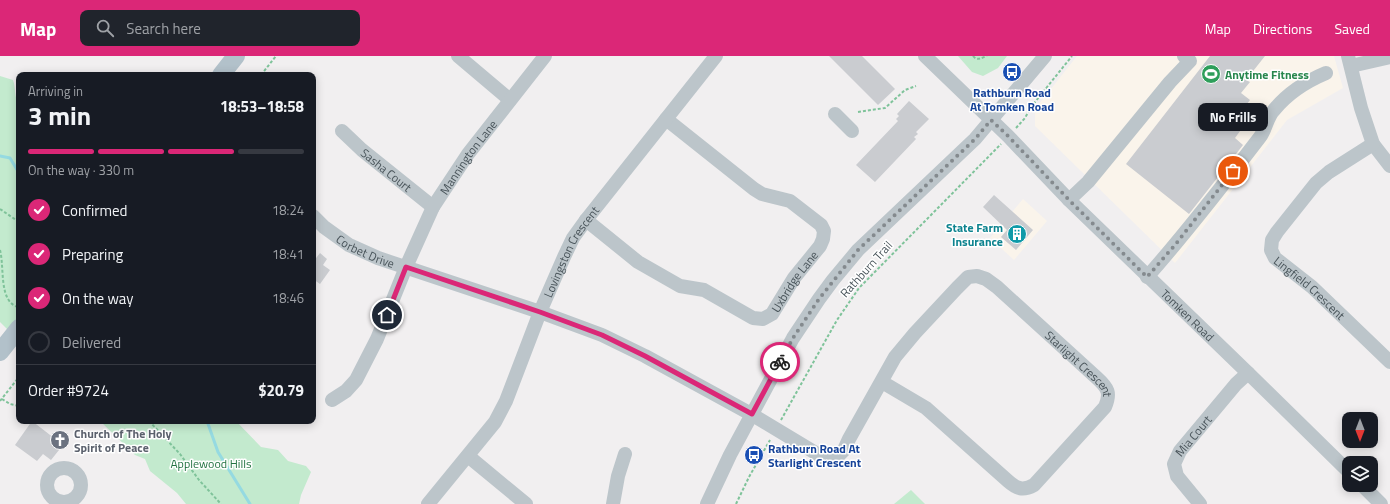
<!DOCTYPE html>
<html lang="en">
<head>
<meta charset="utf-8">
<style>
  :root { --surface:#171b24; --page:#20242c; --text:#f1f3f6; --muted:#9ea1a6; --line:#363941; --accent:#db2777 }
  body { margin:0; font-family:"Titillium Web",sans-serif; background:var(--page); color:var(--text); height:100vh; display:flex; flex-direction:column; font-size:15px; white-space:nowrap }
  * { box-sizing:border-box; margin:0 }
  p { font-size:13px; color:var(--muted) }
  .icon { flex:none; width:22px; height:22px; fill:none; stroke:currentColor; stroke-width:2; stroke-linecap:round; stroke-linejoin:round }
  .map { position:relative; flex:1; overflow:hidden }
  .drawer { position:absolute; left:16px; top:16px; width:300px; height:352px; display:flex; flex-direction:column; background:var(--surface); border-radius:8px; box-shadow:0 2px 10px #0003 }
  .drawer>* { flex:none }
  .needle { width:26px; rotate:180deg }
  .controls { position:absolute; left:1342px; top:356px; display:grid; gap:8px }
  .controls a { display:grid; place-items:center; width:36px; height:36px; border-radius:8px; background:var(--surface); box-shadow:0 2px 10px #0003; font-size:20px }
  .pin { position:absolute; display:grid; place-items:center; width:34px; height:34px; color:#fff; margin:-17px; border:2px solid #fff; border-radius:50%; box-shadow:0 1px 4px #0007 }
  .courier { position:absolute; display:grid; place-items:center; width:40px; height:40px; margin:-20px; border:3px solid #db2777; border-radius:50%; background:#fff; color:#222; box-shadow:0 1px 5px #0007 }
  .bubble { position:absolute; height:28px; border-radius:8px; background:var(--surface); box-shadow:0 2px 10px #0003; font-size:13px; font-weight:700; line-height:28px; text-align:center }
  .headline em { font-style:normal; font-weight:700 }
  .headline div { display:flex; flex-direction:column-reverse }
  .headline { display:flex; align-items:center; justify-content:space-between; height:68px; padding:0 12px }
  h1 { font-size:26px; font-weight:700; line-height:30px }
  .bar { display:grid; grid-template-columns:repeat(4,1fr); gap:6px 4px; align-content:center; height:48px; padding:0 12px }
  .bar i { height:5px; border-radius:3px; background:var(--line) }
  .bar .current { background:var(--accent) }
  .bar p { grid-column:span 4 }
  .line { display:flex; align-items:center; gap:10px; padding:0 12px; border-top:1px solid var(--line) }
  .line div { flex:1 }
  ol { padding:0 12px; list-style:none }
  li { display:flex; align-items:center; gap:12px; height:44px }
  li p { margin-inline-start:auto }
  li .icon { padding:4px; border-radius:50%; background:var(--accent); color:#fff; stroke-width:4 }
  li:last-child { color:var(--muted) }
  li i { width:22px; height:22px; border:2px solid var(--line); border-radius:50% }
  header { display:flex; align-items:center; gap:24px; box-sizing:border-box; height:56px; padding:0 20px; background:var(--accent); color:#fff }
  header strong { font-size:19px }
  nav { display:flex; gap:22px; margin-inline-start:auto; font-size:14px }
  .search { width:280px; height:36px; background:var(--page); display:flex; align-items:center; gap:10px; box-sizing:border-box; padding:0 14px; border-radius:8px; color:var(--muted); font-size:15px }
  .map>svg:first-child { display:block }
</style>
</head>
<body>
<header>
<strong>Map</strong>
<div class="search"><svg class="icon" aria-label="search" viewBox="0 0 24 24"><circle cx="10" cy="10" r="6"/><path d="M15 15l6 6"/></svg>Search here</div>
<nav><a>Map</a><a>Directions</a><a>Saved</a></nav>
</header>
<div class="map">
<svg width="1390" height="448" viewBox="0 0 1390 448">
  <rect width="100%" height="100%" fill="#f1eff0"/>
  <g fill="#faf4eb">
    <polygon points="1077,0 1334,0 1343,32 1287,64 1175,207 1035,70 1035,53"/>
    <polygon points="1023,143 1047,165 1014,204 990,182"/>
  </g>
  <g fill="#c3eace">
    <polygon points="958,0 1007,0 998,12 983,20 972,16"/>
    <path d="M 0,20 L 13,24 C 16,32 14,42 19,48 L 19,285 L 0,266 Z"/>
    <polygon points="100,365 236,365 261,391 278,394 288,405 306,410 311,416 301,439 299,448 186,448 177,437 150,415 145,403 135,399"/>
    <polygon points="911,434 925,448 894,448"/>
  </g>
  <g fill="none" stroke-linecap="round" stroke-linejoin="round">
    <g stroke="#95dae1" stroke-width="3">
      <polyline points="0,100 10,102 19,117"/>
      <polyline points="207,365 218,396 250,448"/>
    </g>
  </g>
  <g fill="#caccd0">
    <polygon points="829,0 862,0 895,33 878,49"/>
    <polygon points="1210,0 1265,0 1246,24 1250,26 1241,37 1250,44 1239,58 1248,64 1235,82 1243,89 1189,158 1126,108"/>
    <polygon points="909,45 929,63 916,76 918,78 914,81 916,83 875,126 856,109 898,65 896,63 899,60 897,58"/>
    <polygon points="994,139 1033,174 1016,194 1001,181 1007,174 983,151"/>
    <polygon points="320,197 327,203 323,209 330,214 320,228 313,223 313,206"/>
    <polygon points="32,365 63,389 51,404 43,398 37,405 15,389"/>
  </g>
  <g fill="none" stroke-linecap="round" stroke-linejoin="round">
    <g stroke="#7fc39a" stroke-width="2" stroke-dasharray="3 2" stroke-linecap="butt">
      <path d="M 973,0 C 977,5 981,2 987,0"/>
      <polyline points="261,19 276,0"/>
      <polyline points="858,56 885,52 905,34 916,30"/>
      <polyline points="1016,72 1025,62 1031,51 1072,0"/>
      <polyline points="0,153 19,166"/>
      <path d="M 0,194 C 4,209 0,236 11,247 C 13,249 17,251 19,252"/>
      <polyline points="2,343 10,348 19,350"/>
      <polyline points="0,345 19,321"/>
      <polyline points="781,364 837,264 859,232 1001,88"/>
      <polyline points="149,365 180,398 199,424 221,448"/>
      <polyline points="736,448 749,421 770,384"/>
    </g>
    <g stroke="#bcc5ca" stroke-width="14">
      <polyline points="458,0 510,44"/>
      <path id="s1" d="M 925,0 L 1008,80 L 1069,144 L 1248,317 L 1349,416"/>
      <polyline points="1348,0 1361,52 1373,88 1390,110"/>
      <polyline points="1351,10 1390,1"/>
      <polyline points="835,58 852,75"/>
      <path id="s2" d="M 342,75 L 362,94 L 433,151"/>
      <path id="s3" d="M 1373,88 L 1329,116 L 1316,127 L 1277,176 L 1272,184 L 1271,194 L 1275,202 L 1312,231 L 1390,306"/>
      <polyline points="1069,144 1088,126 1170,26 1190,5 1184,0"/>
      <path id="s4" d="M 313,160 L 324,171 L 349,189 L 378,202 L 540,256 L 602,279 L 645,300 L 751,358 L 824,402 L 838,400 L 844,394 L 849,383 L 895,301 L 915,277 L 957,232 L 968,221 L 977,220 L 986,223 L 997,231 L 1097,322 C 1108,332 1111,337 1105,351 L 1034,429 C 1023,435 1017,433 1008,425 L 926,352 L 882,326"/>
      <path id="s5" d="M 586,164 L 638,206 L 680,230 L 704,234 L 753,262 L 763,263 L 772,258 L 794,222 L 820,190 L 823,183 L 824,175 L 821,169 L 790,145 L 762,138 L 754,133 L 666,63"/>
      <path d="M 1147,221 C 1187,176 1224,128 1260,81 C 1266,73 1267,61 1274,54 C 1287,38 1307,25 1326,17"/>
      <path id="s6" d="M 332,344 L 346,335 L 356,324 L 377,283 L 406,211 L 433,151 L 468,98 L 545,0"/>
      <polyline points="468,400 526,448"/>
      <circle cx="64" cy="429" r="17"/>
      <polyline points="1362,429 1381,448"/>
      <path id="s7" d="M 428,448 L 495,366 L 506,345 L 540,256 L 564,201 L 573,182 L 586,164 L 716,0"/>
      <polyline points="613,448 618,420 625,398"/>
      <polyline points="707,448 730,399 793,282 819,243 833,224 858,194 975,83 1045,0"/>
      <path id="s8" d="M 1200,448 L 1177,420 L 1174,408 L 1180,395 L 1236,328 L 1248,317"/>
    </g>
    <g stroke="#b2c1ca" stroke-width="18">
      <polyline points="221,19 236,0"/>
      <polyline points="0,296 19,272"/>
    </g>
  </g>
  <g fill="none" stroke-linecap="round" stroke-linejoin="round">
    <polyline stroke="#848a8e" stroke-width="4" stroke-dasharray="0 7.2" points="780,306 793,282 819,243 858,194 975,83 991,64 1008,80 1069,144 1147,221 1175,189 1233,115"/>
    <polyline stroke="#db2777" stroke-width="5" points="387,259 406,211 540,256 602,279 645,300 752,358 780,306"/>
  </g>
  <defs>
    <symbol id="bus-disc" viewBox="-11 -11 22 22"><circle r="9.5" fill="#1a4fb4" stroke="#fff"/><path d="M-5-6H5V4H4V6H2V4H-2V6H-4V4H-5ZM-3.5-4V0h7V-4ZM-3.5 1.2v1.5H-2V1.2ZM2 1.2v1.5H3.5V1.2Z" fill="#fff"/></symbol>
    <symbol id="stadium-disc" viewBox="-11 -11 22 22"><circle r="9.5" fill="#2e9e5b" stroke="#fff"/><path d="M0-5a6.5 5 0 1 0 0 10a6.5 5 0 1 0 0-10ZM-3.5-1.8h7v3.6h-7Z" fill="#fff"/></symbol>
    <symbol id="building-disc" viewBox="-11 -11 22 22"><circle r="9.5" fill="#0f9aa8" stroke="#fff"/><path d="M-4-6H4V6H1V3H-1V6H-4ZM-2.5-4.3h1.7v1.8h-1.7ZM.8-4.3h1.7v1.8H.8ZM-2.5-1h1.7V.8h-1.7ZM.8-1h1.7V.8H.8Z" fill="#fff"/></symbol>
    <symbol id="church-disc" viewBox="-11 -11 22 22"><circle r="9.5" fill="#6b7280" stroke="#fff"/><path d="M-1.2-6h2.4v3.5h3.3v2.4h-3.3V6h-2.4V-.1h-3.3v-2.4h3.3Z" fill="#fff"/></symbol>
  </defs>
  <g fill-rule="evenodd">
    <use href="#bus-disc" x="1001" y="5" width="22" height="22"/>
    <use href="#stadium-disc" x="1200" y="7" width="22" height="22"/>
    <use href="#building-disc" x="1006" y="167" width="22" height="22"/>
    <use href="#church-disc" x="49" y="373" width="22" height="22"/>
    <use href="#bus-disc" x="743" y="388" width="22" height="22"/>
  </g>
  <g text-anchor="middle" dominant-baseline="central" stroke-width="3" stroke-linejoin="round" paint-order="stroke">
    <g font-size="12" font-weight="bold" fill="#27864d" stroke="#fff" text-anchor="start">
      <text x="1225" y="18">Anytime Fitness</text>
    </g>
    <g font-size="12" font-weight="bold" fill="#164399" stroke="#fff">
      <text x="1012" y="36">Rathburn Road<tspan x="1012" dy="14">At Tomken Road</tspan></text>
      <text x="768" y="392" text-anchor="start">Rathburn Road At<tspan x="768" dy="14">Starlight Crescent</tspan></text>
    </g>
    <g font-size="12" fill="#49545a" stroke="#fff">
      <text stroke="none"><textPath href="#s6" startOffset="282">Mannington Lane</textPath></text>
      <text stroke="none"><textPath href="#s2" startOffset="59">Sasha Court</textPath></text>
      <text stroke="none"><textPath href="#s4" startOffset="64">Corbet Drive</textPath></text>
      <text stroke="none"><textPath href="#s7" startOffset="293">Lovingston Crescent</textPath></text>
      <text transform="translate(866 213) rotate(-48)">Rathburn Trail</text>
      <text stroke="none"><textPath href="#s5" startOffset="256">Uxbridge Lane</textPath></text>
      <text stroke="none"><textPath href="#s3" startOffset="206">Lingfield Crescent</textPath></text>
      <text stroke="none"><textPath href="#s1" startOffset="369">Tomken Road</textPath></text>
      <text stroke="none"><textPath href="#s4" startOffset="951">Starlight Crescent</textPath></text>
      <text stroke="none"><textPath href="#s8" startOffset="83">Mia Court</textPath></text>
    </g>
    <g font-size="12" font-weight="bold" fill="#0d838f" stroke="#fff" text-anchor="end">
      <text x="1003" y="171">State Farm<tspan x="1003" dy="14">Insurance</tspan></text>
    </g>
    <g font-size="12" font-weight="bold" fill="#5b616d" stroke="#fff" text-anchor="start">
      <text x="74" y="377">Church of The Holy<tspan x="74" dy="14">Spirit of Peace</tspan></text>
    </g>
    <g font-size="12" fill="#237342" stroke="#fff">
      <text x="211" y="407">Applewood Hills</text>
    </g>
  </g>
</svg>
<div class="controls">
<a><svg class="needle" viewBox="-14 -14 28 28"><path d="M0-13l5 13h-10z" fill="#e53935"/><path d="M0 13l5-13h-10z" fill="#9ea1a6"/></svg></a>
<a><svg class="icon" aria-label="layers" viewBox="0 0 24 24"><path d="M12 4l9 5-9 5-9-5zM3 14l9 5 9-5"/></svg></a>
</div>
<div class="pin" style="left:1233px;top:115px;background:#ea580c"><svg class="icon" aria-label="bag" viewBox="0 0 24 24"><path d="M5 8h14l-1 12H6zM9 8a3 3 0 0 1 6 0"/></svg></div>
<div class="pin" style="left:387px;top:259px;background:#1f2937"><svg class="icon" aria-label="home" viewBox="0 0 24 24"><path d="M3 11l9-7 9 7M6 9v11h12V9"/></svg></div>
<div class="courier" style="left:780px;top:306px"><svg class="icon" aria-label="bike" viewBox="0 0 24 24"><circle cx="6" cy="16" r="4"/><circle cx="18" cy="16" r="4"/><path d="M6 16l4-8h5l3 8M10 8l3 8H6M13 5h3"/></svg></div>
<div class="bubble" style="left:1198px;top:47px;width:70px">No Frills</div>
<section class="drawer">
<div class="headline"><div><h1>3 min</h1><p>Arriving in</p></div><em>18:53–18:58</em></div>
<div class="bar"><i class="current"></i><i class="current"></i><i class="current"></i><i></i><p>On the way · 330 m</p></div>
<ol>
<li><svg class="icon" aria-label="check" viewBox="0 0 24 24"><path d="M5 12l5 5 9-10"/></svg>Confirmed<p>18:24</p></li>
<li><svg class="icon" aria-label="check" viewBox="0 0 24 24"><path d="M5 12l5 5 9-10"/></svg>Preparing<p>18:41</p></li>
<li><svg class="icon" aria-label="check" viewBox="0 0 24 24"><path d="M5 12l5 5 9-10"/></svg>On the way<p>18:46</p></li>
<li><i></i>Delivered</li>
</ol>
<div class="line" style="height:52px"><div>Order #9724</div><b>$20.79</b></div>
</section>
</div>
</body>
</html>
